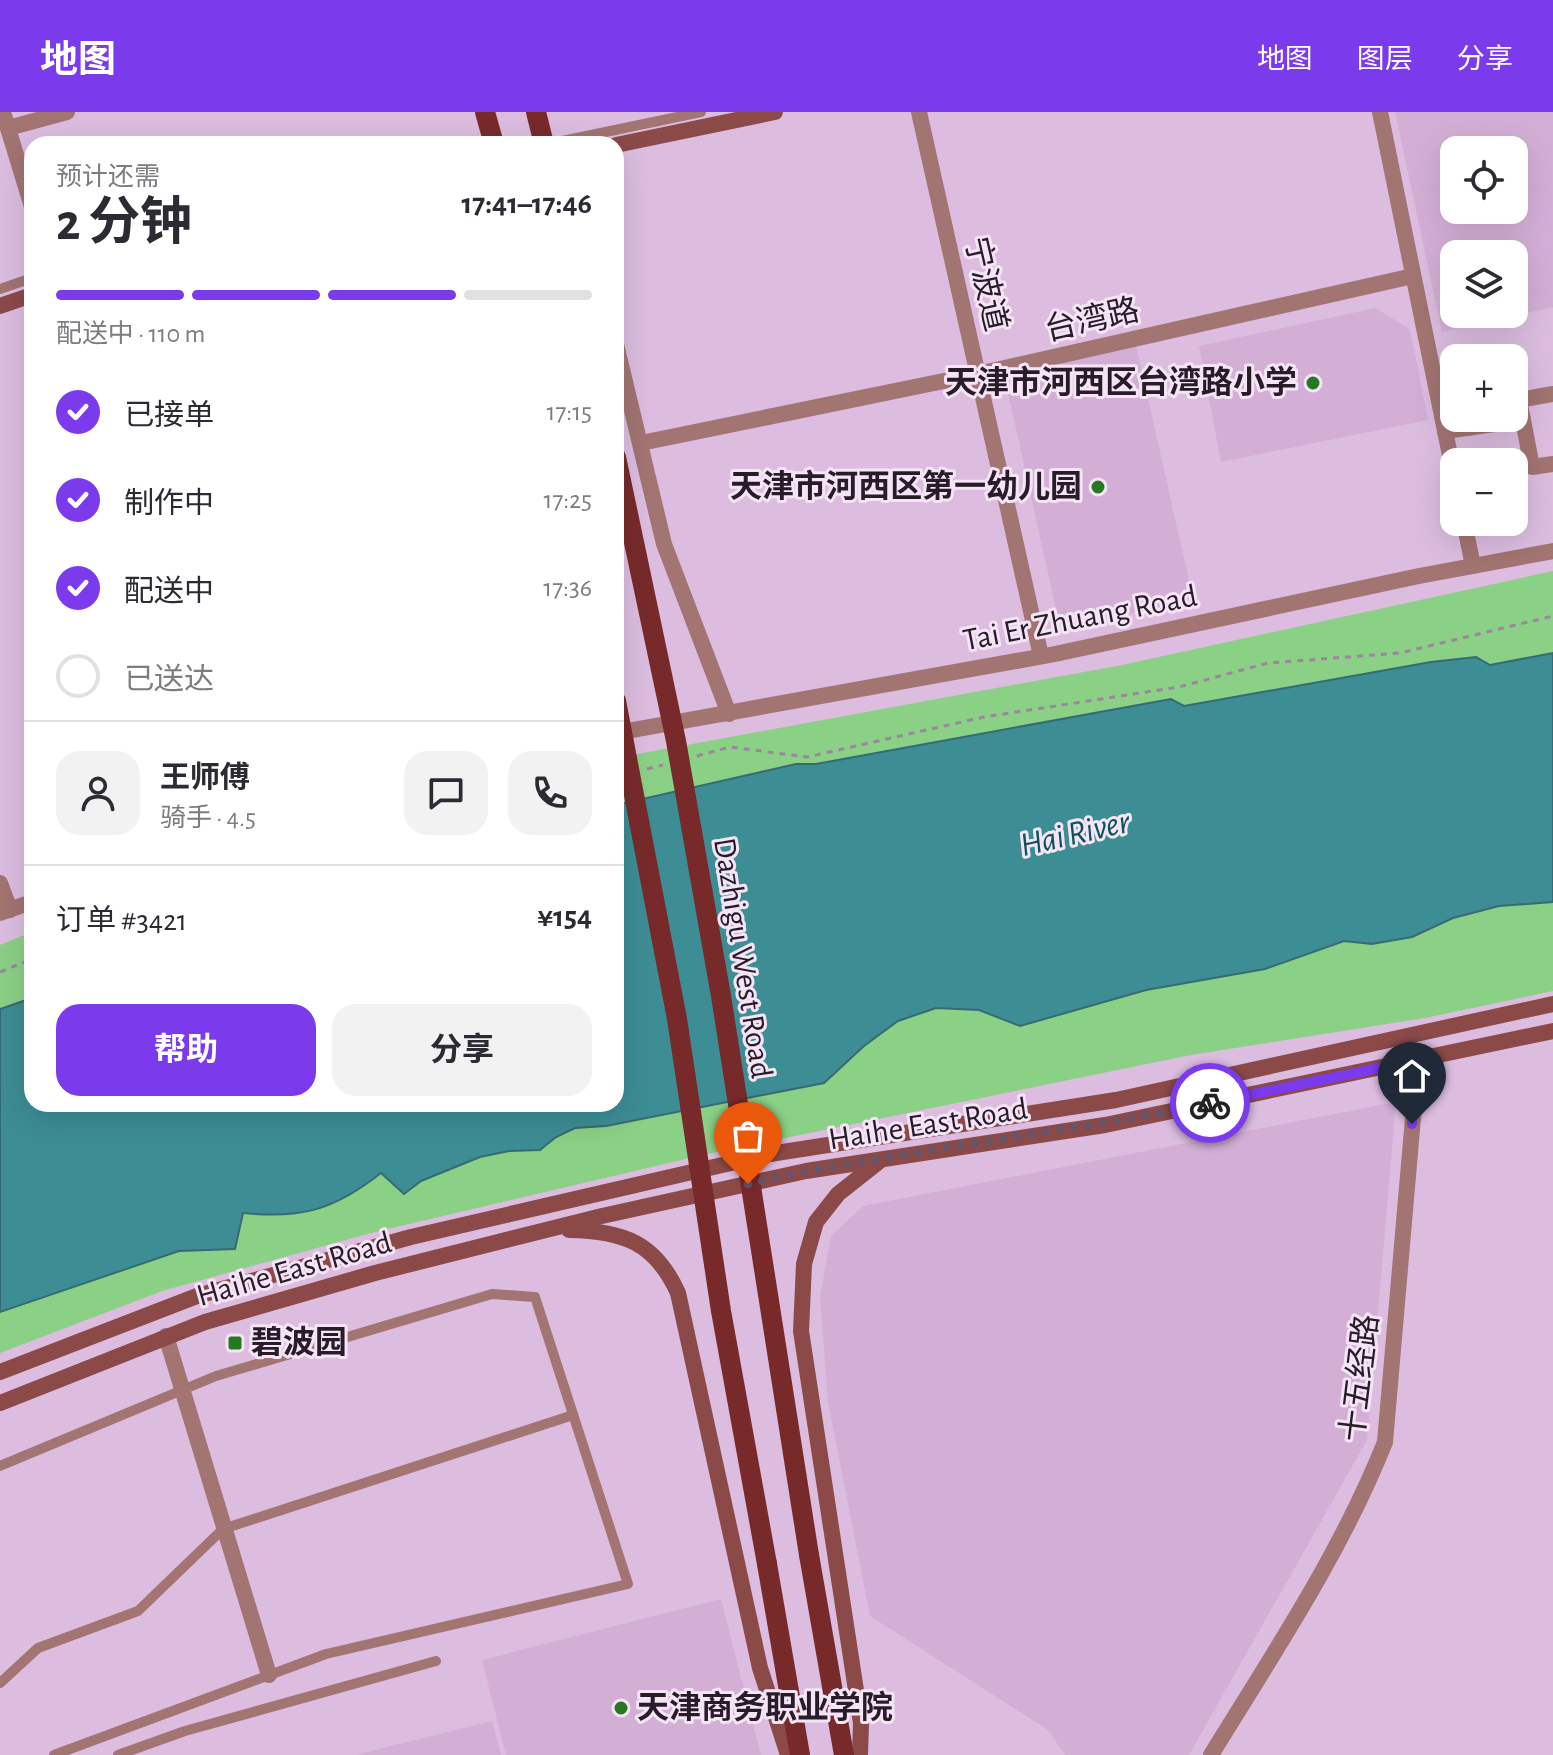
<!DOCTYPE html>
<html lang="zh">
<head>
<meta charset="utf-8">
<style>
  :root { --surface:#fff; --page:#f2f2f3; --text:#2b2b33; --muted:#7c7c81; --line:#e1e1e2; --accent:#7c3aed }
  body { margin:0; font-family:"Alegreya Sans","Noto Sans SC",sans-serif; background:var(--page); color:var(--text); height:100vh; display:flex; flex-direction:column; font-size:30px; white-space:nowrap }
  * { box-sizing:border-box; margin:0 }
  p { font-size:26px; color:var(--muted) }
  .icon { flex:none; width:44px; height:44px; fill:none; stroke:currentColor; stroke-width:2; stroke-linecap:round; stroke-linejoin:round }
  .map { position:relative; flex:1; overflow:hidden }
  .sheet { position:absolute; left:24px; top:24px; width:600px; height:976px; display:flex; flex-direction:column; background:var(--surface); border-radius:24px; box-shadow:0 8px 32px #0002 }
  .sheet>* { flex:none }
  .tools { position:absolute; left:1440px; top:24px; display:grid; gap:16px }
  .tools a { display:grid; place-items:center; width:88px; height:88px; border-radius:16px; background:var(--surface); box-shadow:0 8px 32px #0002; font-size:40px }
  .pin { position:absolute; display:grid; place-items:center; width:68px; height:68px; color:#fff; margin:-82px -34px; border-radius:50% 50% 50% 0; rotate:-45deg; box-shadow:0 0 8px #0007 }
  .pin .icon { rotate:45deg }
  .courier { position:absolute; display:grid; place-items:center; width:80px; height:80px; margin:-40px; border:6px solid #7c3aed; border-radius:50%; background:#fff; color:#222; box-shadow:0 2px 10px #0007 }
  .summary em { font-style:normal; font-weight:700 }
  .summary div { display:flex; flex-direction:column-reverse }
  .summary { display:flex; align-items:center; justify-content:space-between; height:136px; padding:0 32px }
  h1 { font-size:52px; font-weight:700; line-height:60px }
  .bar { display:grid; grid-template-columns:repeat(4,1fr); gap:12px 8px; align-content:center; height:96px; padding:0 32px }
  .bar i { height:10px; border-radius:6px; background:var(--line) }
  .bar .current { background:var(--accent) }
  .bar p { grid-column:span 4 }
  .line { display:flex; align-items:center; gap:20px; padding:0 32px; border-top:2px solid var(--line) }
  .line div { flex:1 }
  .round { display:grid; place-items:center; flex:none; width:84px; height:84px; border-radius:24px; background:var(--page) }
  ol { padding:0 32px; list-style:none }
  li { display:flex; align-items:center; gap:24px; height:88px }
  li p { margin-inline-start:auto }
  li .icon { padding:8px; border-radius:50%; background:var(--accent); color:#fff; stroke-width:4 }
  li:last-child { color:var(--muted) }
  li i { width:44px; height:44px; border:4px solid var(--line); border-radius:50% }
  .action { display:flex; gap:16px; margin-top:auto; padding:16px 32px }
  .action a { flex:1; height:92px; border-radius:24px; background:var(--accent); color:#fff; font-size:32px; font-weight:700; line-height:92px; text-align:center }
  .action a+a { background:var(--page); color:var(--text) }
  header { display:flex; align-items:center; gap:48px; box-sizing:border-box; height:112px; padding:0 40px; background:var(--accent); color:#fff }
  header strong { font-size:38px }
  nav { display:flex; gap:44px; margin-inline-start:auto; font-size:28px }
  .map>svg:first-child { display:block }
</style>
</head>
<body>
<header>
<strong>地图</strong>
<nav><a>地图</a><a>图层</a><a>分享</a></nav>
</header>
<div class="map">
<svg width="1553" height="1643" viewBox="0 0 1553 1643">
  <rect width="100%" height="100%" fill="#dcbde0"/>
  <g fill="#d3afd6" fill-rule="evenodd">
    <path d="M 1395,0 L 1553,0 L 1553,195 L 1442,220 ZM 1454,38 L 1514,38 L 1514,98 L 1454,98 ZM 1454,142 L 1514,142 L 1514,202 L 1454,202 Z"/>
    <polygon points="1375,196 1410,217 1428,308 1221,350 1199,234"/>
    <polygon points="1136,233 1193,486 1074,515 1057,502 1004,263"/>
    <polygon points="1396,990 1367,1328 1189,1643 1065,1643 1048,1618 870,1504 828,1290 820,1185 831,1124 863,1094"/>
    <polygon points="721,1487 761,1643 506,1643 482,1548"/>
    <polygon points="492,1609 501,1643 355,1643"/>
  </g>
  <polygon fill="#8ad085" points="1553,459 1553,879 1425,906 1191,943 707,1042 371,1121 162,1179 0,1241 0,833 32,820 32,992 616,992 616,646 1122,553"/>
  <path fill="#3d8d94" stroke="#376b74" stroke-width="2" d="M 1553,541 L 1553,790 L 1499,794 L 1453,806 L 1412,825 L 1372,832 L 1344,829 L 1265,857 L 1146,878 L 1020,914 L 979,898 L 936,896 L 898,909 L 864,934 L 824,971 L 606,1014 L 575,1016 L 556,1025 L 540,1038 L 509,1039 L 480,1045 L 421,1069 L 404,1082 L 381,1061 C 334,1098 301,1107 243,1101 L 235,1137 L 179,1139 L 0,1200 L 0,897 L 32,886 L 32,992 L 616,992 L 616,693 L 796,652 L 816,652 L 1171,587 L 1184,594 L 1431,550 L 1476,545 L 1490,553 Z"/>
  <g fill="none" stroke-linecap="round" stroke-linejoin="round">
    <g stroke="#9d85a0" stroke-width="3" stroke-dasharray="6 6" stroke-linecap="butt">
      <polyline points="697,644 730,635 807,645 984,605 1179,575 1268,551 1400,541 1553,504"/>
      <polyline points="647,657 663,653"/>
      <polyline points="0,860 32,847"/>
    </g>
    <g stroke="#a27472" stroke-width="10">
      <polyline points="548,32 701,0"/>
      <polyline points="0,177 32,166"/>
      <polyline points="0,1354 216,1264 492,1182 535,1185 628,1472 326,1542 54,1643"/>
      <polyline points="0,1571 38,1536 138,1499 223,1417 573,1303"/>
      <polyline points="118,1643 185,1619 436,1549"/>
    </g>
    <g stroke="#a27472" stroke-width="16">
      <polyline points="3,0 32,95"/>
      <polyline points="8,16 67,0"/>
      <polyline points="1523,308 1519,288 1553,282"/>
      <polyline points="1445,319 1523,308 1532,355 1553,352"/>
      <polyline points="641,331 978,262 1413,164"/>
      <polyline points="0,771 10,798"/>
      <polyline points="166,1224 269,1563"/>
      <path d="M 1211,1643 C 1273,1542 1341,1441 1385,1330 L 1418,948"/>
    </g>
    <g stroke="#a27472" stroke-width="16">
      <polyline points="919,0 1041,544"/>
      <polyline points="1380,0 1454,363"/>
      <polyline points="616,232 664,432 729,602"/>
      <polyline points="1464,410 1473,454"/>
      <polyline points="616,621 1055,542 1419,464 1553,439"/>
      <polyline points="0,801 32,790"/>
    </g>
    <g stroke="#8b4a48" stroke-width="16">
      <polyline points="616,33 775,0"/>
      <polyline points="0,194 32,183"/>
      <path d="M 569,1118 C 623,1119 655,1130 678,1181 L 760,1556 L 788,1643"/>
      <polyline points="0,1260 197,1184 411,1125 770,1042 1116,988 1553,892"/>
      <polyline points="0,1291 205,1210 375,1161 602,1104 806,1059 1105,1013 1553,919"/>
      <polyline points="860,1643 861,1611 801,1219 804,1152 816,1110 838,1082 881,1048"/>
    </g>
    <g stroke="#782a2b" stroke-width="20">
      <polyline points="485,0 494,32"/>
      <polyline points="536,0 544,32"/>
      <polyline points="809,1443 844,1643"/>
      <polyline points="767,1452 800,1643"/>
    </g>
    <g stroke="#782a2b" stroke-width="20">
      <polyline points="616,345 676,629 721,884 809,1443"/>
      <polyline points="616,589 677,907 721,1199 767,1452"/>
    </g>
  </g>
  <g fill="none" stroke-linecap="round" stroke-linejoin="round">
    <path stroke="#675469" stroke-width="8" stroke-dasharray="0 14.4" d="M 748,1072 C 901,1038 1057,1023 1210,991"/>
    <polyline stroke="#7c3aed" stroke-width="10" points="1210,991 1418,948 1412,1012"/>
  </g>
  <g fill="#267823" stroke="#f4e4f6" stroke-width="3">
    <circle cx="1313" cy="271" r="8"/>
    <circle cx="1098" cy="375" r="8"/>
    <rect x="227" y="1223" width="16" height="16" rx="4"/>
    <circle cx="621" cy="1596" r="8"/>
  </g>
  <g text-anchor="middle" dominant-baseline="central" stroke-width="6" stroke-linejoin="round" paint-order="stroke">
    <g font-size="32" fill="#281c29" stroke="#f4e4f6">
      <text transform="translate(986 172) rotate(77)">宁波道</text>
      <text transform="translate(1092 208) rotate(-13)">台湾路</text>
      <text transform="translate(1080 506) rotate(-11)">Tai Er Zhuang Road</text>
      <text transform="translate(743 846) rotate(81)">Dazhigu West Road</text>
      <text transform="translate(928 1012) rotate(-9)">Haihe East Road</text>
      <text transform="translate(294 1157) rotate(-16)">Haihe East Road</text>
      <text transform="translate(1360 1266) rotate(-83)">十五经路</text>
    </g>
    <g font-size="32" font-weight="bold" fill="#281c29" stroke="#f4e4f6" text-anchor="end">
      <text x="1297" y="271">天津市河西区台湾路小学</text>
      <text x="1082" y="375">天津市河西区第一幼儿园</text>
      <text x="251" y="1231" text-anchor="start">碧波园</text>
      <text x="637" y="1596" text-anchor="start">天津商务职业学院</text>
    </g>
    <g font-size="34" font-style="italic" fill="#0c5257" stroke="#f4e4f6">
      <text transform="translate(1075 722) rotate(-13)">Hai River</text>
    </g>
  </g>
</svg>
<div class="tools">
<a><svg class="icon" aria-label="locate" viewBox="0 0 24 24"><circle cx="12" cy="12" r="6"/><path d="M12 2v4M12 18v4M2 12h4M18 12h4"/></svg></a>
<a><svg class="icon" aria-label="layers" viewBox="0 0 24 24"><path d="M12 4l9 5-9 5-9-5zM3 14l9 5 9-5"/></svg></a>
<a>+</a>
<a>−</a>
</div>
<div class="pin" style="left:748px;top:1072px;background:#ea580c"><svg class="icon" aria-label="bag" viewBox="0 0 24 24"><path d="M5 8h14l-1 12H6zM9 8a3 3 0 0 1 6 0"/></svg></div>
<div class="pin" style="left:1412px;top:1012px;background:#1f2937"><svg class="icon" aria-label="home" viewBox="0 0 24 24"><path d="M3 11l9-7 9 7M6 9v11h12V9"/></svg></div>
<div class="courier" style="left:1210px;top:991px"><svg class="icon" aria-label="bike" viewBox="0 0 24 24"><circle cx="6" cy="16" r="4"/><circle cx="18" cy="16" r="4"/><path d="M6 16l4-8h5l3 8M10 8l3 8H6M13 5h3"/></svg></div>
<section class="sheet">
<div class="summary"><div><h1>2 分钟</h1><p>预计还需</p></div><em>17:41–17:46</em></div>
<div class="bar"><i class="current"></i><i class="current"></i><i class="current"></i><i></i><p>配送中 · 110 m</p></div>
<ol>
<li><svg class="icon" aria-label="check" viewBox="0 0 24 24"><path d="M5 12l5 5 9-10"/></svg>已接单<p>17:15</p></li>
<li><svg class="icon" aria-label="check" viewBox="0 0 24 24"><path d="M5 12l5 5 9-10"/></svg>制作中<p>17:25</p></li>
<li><svg class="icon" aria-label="check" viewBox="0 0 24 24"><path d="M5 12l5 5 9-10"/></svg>配送中<p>17:36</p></li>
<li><i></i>已送达</li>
</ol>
<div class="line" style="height:144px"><a class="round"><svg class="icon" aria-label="person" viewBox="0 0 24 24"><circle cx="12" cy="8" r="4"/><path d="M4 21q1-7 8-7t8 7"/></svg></a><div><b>王师傅</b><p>骑手 · 4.5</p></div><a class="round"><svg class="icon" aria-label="chat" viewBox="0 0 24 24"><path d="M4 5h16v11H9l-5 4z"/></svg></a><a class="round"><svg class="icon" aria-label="phone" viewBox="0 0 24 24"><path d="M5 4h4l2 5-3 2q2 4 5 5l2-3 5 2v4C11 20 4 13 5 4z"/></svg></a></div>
<div class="line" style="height:104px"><div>订单 #3421</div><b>¥154</b></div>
<div class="action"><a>帮助</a><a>分享</a></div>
</section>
</div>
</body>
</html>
